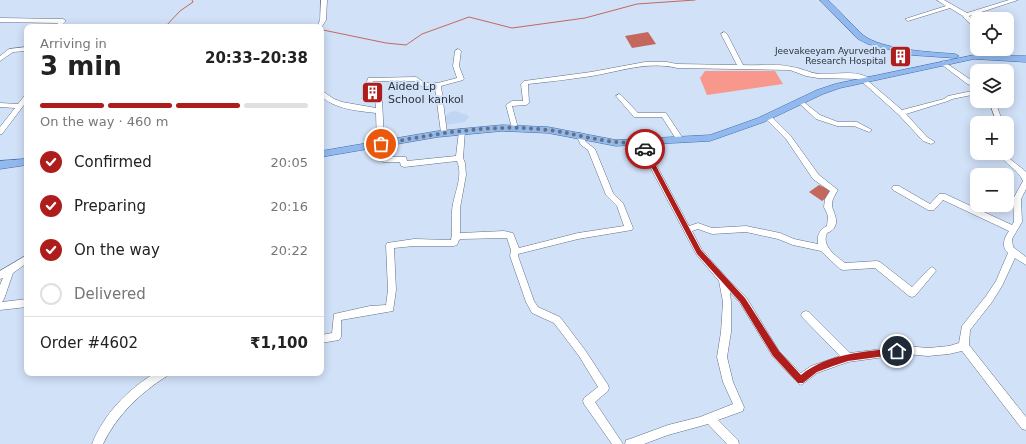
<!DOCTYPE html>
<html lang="en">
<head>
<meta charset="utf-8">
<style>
  :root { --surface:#fff; --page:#f6f6f6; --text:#222; --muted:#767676; --line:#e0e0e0; --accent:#ae1d1b }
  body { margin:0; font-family:"DejaVu Sans",sans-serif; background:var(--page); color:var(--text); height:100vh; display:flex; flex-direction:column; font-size:15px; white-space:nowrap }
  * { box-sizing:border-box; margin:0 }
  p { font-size:13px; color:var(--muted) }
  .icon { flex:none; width:22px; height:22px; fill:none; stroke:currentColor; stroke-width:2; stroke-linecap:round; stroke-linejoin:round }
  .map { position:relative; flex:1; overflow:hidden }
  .sheet { position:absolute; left:24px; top:24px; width:300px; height:352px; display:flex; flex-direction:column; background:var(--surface); border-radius:8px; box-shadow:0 2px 10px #0003 }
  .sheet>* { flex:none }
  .tools { position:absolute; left:970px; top:12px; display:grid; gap:8px }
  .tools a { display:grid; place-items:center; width:44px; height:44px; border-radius:8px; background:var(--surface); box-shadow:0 2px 10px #0003; font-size:20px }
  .pin { position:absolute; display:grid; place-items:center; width:34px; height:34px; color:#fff; margin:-17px; border:2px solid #fff; border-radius:50%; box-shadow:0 1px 4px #0007 }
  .courier { position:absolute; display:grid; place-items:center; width:40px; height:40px; margin:-20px; border:3px solid #ae1d1b; border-radius:50%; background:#fff; color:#222; box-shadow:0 1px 5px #0007 }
  .overview em { font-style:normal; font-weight:600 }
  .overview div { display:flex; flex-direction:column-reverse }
  .overview { display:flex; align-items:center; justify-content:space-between; height:68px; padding:0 16px }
  h1 { font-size:26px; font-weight:600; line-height:30px }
  .bar { display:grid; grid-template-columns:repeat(4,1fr); gap:6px 4px; align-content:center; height:48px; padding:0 16px }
  .bar i { height:5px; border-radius:3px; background:var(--line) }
  .bar .on { background:var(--accent) }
  .bar p { grid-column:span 4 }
  .line { display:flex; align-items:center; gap:10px; padding:0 16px; border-top:1px solid var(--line) }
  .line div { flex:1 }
  ol { padding:0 16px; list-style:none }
  li { display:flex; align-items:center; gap:12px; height:44px }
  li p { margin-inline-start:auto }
  li .icon { padding:4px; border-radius:50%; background:var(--accent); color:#fff; stroke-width:4 }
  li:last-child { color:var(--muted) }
  li i { width:22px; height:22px; border:2px solid var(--line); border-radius:50% }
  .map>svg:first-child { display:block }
</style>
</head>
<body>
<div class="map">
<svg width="1026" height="444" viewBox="0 0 1026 444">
  <rect width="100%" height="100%" fill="#d1e1f8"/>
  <polygon fill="#c1d6f3" points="456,111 469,116 465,122 444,125 443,118 450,112"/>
  <polygon fill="#f8978b" points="705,71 775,71 783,84 707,95 700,78"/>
  <g fill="#c4685d">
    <polygon points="648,32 656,44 632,48 625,36"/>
    <polygon points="819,185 834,192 822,201 809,192"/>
  </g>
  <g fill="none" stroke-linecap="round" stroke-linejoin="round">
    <g stroke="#c4685d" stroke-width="1">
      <polyline points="165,27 180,11 193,2 192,0"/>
      <polyline points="323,30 386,43 406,45 422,34 469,17 512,28 585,18 637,4 695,0"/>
    </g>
    <defs>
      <g id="minor">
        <polygon points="321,0 327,0 326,20 321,28 321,27 317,27 320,20"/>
        <polygon points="937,0 944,0 967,13 1009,0 1018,0 969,16 977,25 977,30 964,18 963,16 950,8 908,21 905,19 946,6"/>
        <polygon points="0,18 63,19 66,21 60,27 54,27 58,23 0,22"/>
        <path d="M 724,32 L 727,34 L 743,65 C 759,66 777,63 792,67 C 802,68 809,73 819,74 C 834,75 857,69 870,79 L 868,81 L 902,110 L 944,99 L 948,96 L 977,90 L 977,94 L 952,99 L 948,101 L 906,114 L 927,137 L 935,142 L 931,144 L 923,141 L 899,115 L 859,79 L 818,78 L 806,76 L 790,70 L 677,68 C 648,61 621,71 592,76 C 571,79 549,82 528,84 L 529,103 L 526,105 L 512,106 L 518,128 L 515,130 L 512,128 L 506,105 L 512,101 L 523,101 L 521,84 L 524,81 L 591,72 L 645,62 L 667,62 L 677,64 L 737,65 L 721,34 Z"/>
        <polygon points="27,47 27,51 13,52 0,61 0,56 9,49"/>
        <path d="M 458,49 L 461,51 L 459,66 L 464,79 L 463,80 L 441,86 L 447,133 L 446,135 L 442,135 L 441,133 L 435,87 L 421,86 L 414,81 L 373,81 L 369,97 L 379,97 L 382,99 L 384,141 L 387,143 L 389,157 L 406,157 L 407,161 L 456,156 L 459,131 L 460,129 L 464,129 L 465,131 L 463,158 L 465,163 L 466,175 L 460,208 L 460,233 L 504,231 L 513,233 L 519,248 L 578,233 L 624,226 L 617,206 L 606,195 L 588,150 L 581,145 L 576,135 L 577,133 L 581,133 L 586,142 L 595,149 L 613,193 L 623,203 L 633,228 L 632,230 L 578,239 L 518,254 L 518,256 L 534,301 L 538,307 L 560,317 L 585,350 L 608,385 L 609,388 L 608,391 L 595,402 L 623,444 L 612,444 L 584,404 L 583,401 L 584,398 L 598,387 L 579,356 L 554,323 L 532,313 L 526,302 L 510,256 L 511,250 L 507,238 L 461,239 L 459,240 L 457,245 L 454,246 L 414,246 L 394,248 L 396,290 L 393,311 L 341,320 L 341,337 L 339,340 L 321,343 L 321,335 L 332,333 L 334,314 L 370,306 L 386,305 L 388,290 L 386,245 L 387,243 L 414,239 L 451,240 C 453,231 451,220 452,211 C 453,195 464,177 457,161 L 404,167 L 401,166 L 400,162 L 383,162 L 380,146 L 377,144 L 376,113 C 358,111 334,109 321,96 L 321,90 L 334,99 L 342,102 L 376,108 L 376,101 L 365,101 L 362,99 L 368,78 L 416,77 L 425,83 L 438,83 L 457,78 L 453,66 L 455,51 Z"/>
        <polygon points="998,49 1004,49 1013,58 1010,60 1008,59"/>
        <polygon points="943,61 977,84 977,89 966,83 941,64 940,63"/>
        <polygon points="27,94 27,101 2,134 0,134 0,127 15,108 0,107 0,103 18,104 25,95"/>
        <polygon points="619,94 621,95 638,113 666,113 684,140 682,142 678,142 662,117 634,117 616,96"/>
        <polygon points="800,99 820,115 838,122 857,122 872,130 869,132 854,126 837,126 816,119 798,102 798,100"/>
        <polygon points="989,101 995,101 1003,123 997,123"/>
        <path d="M 766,115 L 770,115 L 790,135 L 819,175 L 838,190 C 835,195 832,199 832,205 C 832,209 834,211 835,215 C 838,224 835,230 827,233 C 821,246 836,256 845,263 L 877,261 L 880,262 L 912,287 L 929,269 L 932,267 L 935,269 L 936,271 L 915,296 L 912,297 L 909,296 L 875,268 L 843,270 L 840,269 L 821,251 L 793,245 L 778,239 L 746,232 L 712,234 L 698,229 L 692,231 L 702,250 L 726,277 L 746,297 L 779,351 L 801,373 L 811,366 L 840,356 L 803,318 L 801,315 L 803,312 L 806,311 L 809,312 L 850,353 L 906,346 L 928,348 L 949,346 L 959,343 L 962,326 L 986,296 L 996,281 L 1008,253 C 1001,247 1004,238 1009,231 L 943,200 L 934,210 L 928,210 L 893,190 L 892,188 L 893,186 L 899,186 L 930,204 L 939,194 L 945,194 L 1012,225 L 1014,222 L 1013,199 L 1023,181 C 1018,169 1005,165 999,153 L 1007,153 L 1010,159 L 1024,170 L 1026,172 L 1026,189 L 1021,199 L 1022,222 L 1012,239 L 1013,247 L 1026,257 L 1026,265 L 1015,258 L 1002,286 L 992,302 L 970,330 L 969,345 L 1026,417 L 1026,430 L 1022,429 L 962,351 L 949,354 L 928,356 L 906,354 L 848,362 L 817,373 L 804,383 L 801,385 L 798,383 L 773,357 L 740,303 L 730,292 L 731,302 L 731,332 L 727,357 L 733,382 L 744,407 L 743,411 L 718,420 L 738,440 L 739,444 L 727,444 L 708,424 L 668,435 L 644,444 L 625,444 L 626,440 L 630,439 L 668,425 L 700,417 L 733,404 L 723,382 L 717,357 L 721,332 L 723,302 L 719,281 L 696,254 L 637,142 L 639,140 L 643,140 L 689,226 L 698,223 L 712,228 L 746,226 L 780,233 L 794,239 L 818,244 C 817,235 819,230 827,226 L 828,216 L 824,207 L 825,199 L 830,191 L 813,179 L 786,139 L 766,119 Z"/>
        <polygon points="27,255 27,263 13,273 4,299 2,302 27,299 27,307 0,310 0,285 3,278 0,279 0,271"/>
        <path d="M 155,373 L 169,373 L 167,376 C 140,393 117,415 103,444 L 92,444 C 104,414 127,390 155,373 Z"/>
      </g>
      <g id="major">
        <path d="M 820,0 L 828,0 C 840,11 851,24 863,35 C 882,50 931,52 955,54 L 959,56 L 955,58 L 910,55 L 868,44 L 858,39 Z"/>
        <polygon points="974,55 1026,56 1026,62 974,59 840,88 823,94 764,122 710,141 616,146 548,133 502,131 438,137 321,157 321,151 438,131 502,125 548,127 616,140 710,135 758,118 817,90 835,84"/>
        <polygon points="27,159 27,165 0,169 0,161"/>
      </g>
    </defs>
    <use href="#minor" stroke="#617084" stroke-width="1"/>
    <use href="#major" stroke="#406ca9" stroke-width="1"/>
    <use href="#minor" fill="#fff" fill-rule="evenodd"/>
    <use href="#major" fill="#92b9ee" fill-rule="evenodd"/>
  </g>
  <path fill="#ae1d1b" d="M 645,147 L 647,149 L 701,250 L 745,298 L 779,351 L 801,375 C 828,353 864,352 897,348 L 901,351 L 900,354 L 848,361 L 833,366 L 817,372 L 803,383 L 798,383 L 773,356 L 740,302 L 697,254 L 642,149 Z"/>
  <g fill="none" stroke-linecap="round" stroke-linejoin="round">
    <path stroke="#66707e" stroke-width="4" stroke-dasharray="0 7.2" d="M 381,144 C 436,134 492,123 548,130 C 581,134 606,145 641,142 L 645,149"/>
  </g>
  <defs>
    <symbol id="building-square" viewBox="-11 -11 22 22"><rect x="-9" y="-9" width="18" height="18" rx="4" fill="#ae1d1b" stroke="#d1e1f8"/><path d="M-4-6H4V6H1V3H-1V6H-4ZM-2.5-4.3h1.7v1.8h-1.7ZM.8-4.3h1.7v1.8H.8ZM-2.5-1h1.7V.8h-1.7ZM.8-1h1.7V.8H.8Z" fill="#fff"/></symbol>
  </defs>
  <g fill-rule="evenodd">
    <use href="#building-square" x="888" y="44" width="25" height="25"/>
    <use href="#building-square" x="360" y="80" width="25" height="25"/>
  </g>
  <g text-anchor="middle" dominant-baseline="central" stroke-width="4" stroke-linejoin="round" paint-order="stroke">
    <g font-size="9" fill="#2d333c" stroke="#d1e1f8" text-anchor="end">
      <text x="886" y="51">Jeevakeeyam Ayurvedha<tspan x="886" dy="10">Research Hospital</tspan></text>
    </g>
    <g font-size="11" fill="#2d333c" stroke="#d1e1f8" text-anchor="start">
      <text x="388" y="86">Aided Lp<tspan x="388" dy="13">School kankol</tspan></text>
    </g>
  </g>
</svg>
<div class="tools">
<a><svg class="icon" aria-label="locate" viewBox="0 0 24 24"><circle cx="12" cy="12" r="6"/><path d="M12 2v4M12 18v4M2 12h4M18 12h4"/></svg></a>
<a><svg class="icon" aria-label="layers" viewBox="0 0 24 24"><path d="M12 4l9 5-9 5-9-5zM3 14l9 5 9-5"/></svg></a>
<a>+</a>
<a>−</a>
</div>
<div class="pin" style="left:381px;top:144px;background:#ea580c"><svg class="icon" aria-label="bag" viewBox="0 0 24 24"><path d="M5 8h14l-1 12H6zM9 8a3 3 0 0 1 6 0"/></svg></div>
<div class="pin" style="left:897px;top:351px;background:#1f2937"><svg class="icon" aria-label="home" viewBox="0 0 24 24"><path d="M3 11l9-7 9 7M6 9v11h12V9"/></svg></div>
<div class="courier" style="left:645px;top:149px"><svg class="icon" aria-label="car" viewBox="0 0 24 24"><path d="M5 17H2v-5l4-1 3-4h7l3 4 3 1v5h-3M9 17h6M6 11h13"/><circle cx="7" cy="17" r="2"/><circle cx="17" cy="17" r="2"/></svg></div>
<section class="sheet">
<div class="overview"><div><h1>3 min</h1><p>Arriving in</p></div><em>20:33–20:38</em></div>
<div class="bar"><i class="on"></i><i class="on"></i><i class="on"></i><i></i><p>On the way · 460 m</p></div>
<ol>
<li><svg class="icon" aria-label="check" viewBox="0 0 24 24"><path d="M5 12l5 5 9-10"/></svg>Confirmed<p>20:05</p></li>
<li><svg class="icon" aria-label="check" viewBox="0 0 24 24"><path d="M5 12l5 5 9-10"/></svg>Preparing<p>20:16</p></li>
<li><svg class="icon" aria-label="check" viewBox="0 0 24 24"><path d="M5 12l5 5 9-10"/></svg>On the way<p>20:22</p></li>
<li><i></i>Delivered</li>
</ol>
<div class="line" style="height:52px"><div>Order #4602</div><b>₹1,100</b></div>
</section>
</div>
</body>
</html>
